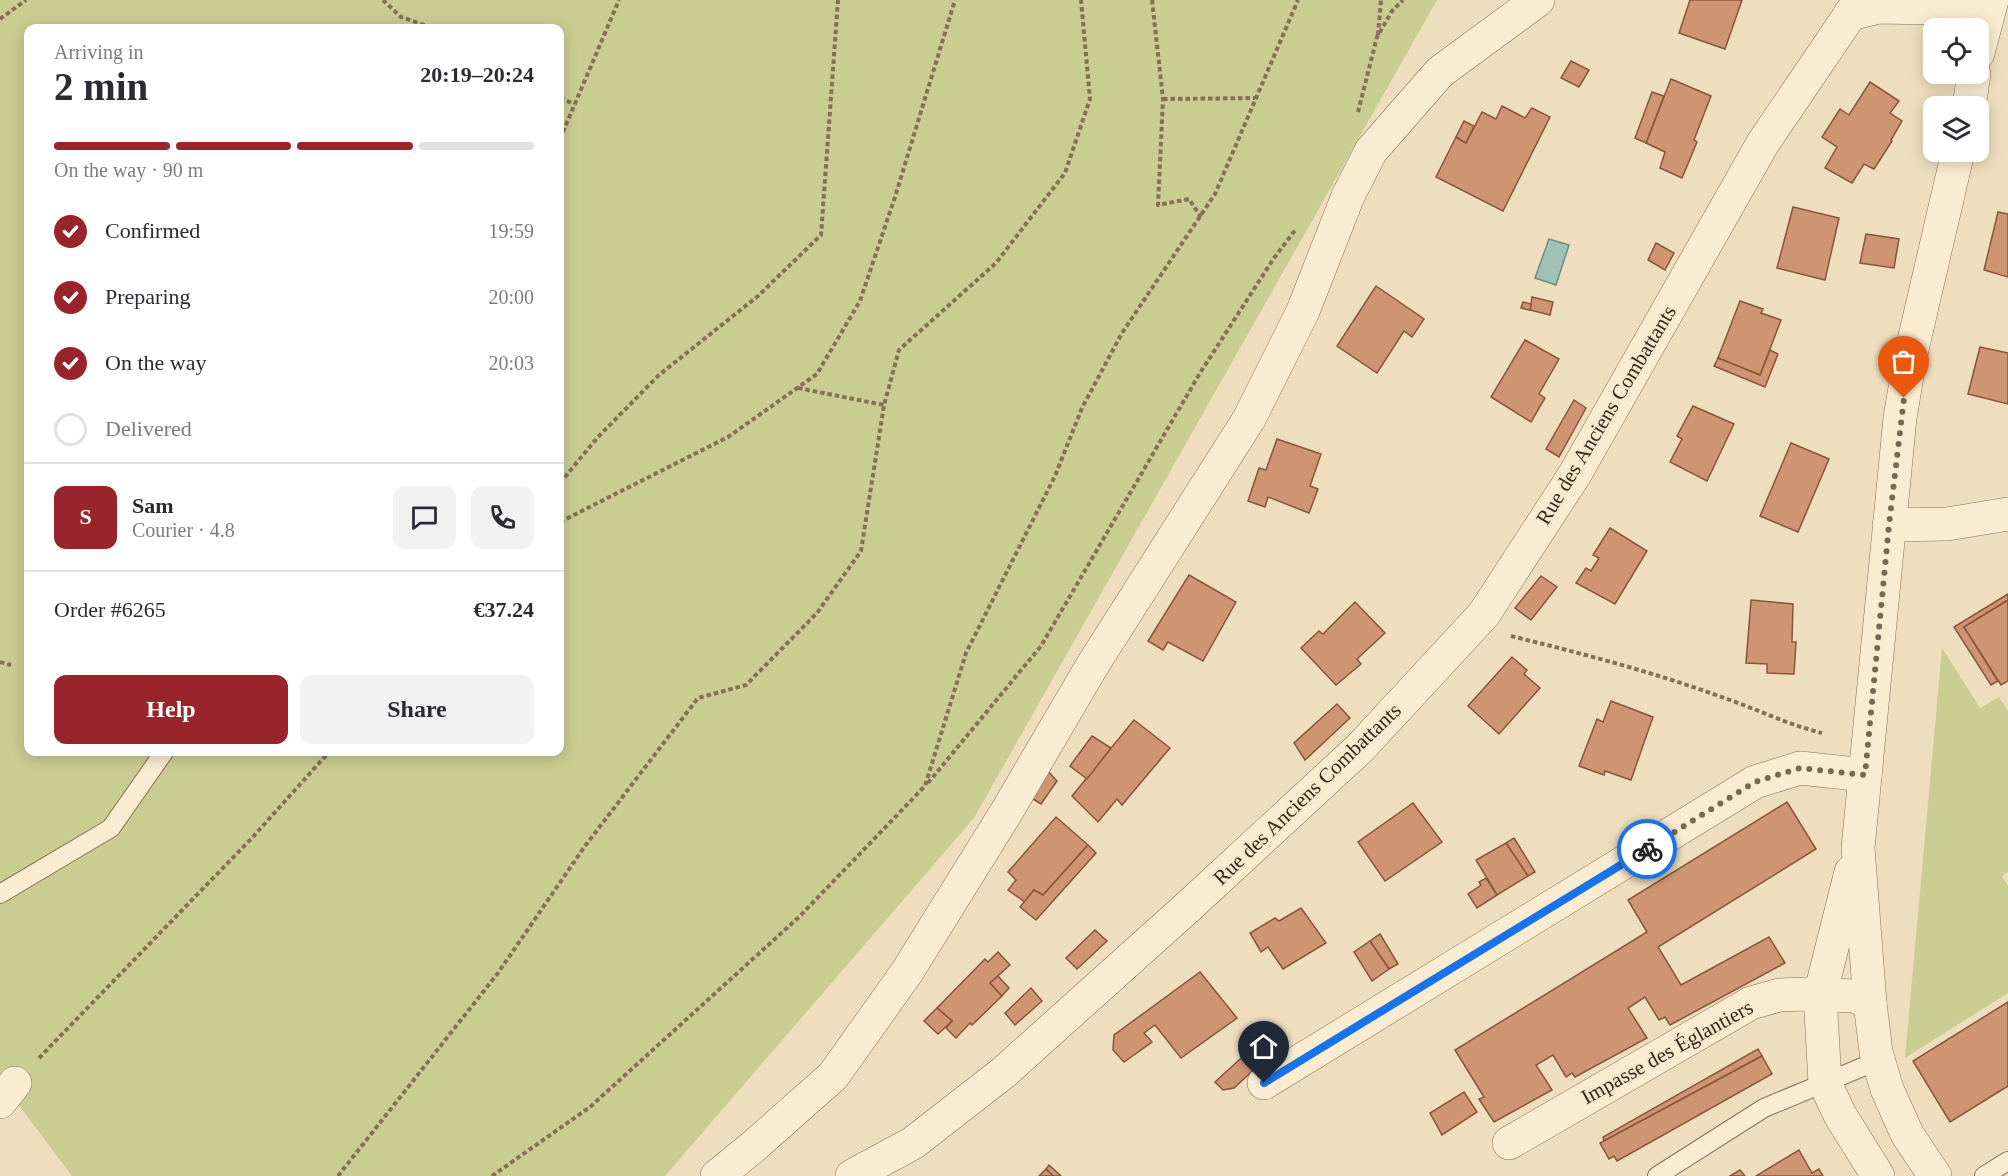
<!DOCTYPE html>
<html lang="en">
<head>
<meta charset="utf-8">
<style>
  :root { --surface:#fff; --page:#f2f2f3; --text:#2b2b33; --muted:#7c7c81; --line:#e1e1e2; --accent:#99242c }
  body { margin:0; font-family:"Times New Roman",serif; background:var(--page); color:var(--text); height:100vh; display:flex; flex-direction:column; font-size:22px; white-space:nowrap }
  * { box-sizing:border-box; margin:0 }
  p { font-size:20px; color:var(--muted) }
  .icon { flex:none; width:33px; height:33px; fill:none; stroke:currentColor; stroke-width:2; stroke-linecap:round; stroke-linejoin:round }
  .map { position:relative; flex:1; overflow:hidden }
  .details { position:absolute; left:24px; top:24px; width:540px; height:732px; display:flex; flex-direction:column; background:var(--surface); border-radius:12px; box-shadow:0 3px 15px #0003 }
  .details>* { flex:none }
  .tools { position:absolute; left:1923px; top:18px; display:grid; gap:12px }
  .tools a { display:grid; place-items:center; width:66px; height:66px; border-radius:12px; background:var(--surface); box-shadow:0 3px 15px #0003; font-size:30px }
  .pin { position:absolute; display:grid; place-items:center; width:51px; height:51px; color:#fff; margin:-62px -26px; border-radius:50% 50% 50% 0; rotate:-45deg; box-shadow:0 0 6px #0007 }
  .pin .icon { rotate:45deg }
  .courier { position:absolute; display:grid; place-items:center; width:60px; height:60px; margin:-30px; border:4px solid #1a73e8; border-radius:50%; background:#fff; color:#222; box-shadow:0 2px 8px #0007 }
  .headline em { font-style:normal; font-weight:700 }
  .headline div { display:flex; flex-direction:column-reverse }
  .headline { display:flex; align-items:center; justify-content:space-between; height:102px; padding:0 30px }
  h1 { font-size:39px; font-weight:700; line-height:45px }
  .bar { display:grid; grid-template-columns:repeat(4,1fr); gap:9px 6px; align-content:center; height:72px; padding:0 30px }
  .bar i { height:8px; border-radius:4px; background:var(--line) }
  .bar .active { background:var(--accent) }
  .bar p { grid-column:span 4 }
  .line { display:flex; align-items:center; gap:15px; padding:0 30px; border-top:2px solid var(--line) }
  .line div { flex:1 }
  .round { display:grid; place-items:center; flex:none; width:63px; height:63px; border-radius:12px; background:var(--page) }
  ol { padding:0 30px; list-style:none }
  li { display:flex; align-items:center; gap:18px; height:66px }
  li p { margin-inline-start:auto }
  li .icon { padding:6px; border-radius:50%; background:var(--accent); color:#fff; stroke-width:4 }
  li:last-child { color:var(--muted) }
  li i { width:33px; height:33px; border:3px solid var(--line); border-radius:50% }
  .button { display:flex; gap:12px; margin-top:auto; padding:12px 30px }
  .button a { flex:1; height:69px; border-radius:12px; background:var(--accent); color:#fff; font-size:24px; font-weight:700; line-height:69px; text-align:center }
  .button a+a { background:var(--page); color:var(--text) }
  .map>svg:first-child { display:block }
</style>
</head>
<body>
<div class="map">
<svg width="2008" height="1176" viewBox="0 0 2008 1176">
  <rect width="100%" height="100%" fill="#efdebe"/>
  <g fill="#cacd92" fill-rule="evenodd">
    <path d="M 0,0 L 1437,0 L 974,818 L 665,1176 L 72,1176 L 0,1080 ZM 28,28 L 560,28 L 560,752 L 28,752 Z"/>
    <polygon points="1942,648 1980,708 1999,697 2008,711 2008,872 2002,876 2008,886 2008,993 1905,1058"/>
  </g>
  <polygon fill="#a2c1b6" stroke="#698e83" stroke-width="1.5" points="1549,239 1569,245 1556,285 1535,278"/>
  <g fill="#cf9472" stroke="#88553b" stroke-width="1.5">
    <polygon points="1690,0 1742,0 1725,49 1679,33"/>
    <polygon points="1571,61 1589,70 1579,87 1561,78"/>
    <polygon points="1671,79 1711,96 1694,140 1697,142 1682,178 1660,168 1665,152 1646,143"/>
    <polygon points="1870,82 1899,101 1890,113 1902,121 1891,140 1892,141 1874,169 1864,164 1852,183 1825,168 1837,147 1822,137 1840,109 1849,115"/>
    <polygon points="1652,92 1664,96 1646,143 1635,138"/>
    <polygon points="1502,106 1525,118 1532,108 1550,117 1503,211 1436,177 1456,137 1466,143 1482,112 1496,119"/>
    <polygon points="1464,121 1474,126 1466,143 1456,137"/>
    <polygon points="1793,207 1839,218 1825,280 1777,268"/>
    <polygon points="1998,212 2008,214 2008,277 1984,270"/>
    <polygon points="1866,234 1899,239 1894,268 1860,263"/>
    <polygon points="1656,243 1674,253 1665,270 1648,260"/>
    <polygon points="1376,286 1424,319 1412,337 1404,331 1377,373 1337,346"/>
    <polygon points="1532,297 1553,302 1550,315 1530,310"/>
    <polygon points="1740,301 1763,309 1761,313 1781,320 1760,375 1718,358"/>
    <polygon points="1523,302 1531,304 1530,310 1521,308"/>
    <polygon points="1525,340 1559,359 1539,394 1545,398 1531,422 1491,397"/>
    <polygon points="1980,347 2008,353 2008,404 1968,394"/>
    <polygon points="1770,350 1778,354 1765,387 1714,366 1718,358 1760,375"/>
    <polygon points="1574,400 1586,408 1559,457 1546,449"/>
    <polygon points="1693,406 1734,424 1707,481 1670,462 1682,439 1677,436"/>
    <polygon points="1277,439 1321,454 1310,486 1318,489 1309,513 1268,497 1265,507 1248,501 1259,468 1266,470"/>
    <polygon points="1791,443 1829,459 1798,532 1760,516"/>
    <polygon points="1610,528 1647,551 1615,604 1576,583 1586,568 1591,571 1599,558 1593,555"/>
    <polygon points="1189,575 1236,602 1203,661 1168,642 1163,650 1148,641"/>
    <polygon points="1541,576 1557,587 1531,620 1515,608"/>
    <polygon points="2008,594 2008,600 1964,627 1998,681 1991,685 1954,627"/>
    <polygon points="1751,600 1793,604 1792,642 1796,642 1794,674 1767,673 1767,664 1746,663"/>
    <polygon points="2008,600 2008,681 2001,685 1964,627"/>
    <polygon points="1355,602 1385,633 1357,659 1361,664 1336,685 1301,648 1319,631 1323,634"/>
    <polygon points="1512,657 1527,670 1524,674 1540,688 1499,734 1468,706"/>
    <polygon points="1611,701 1653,717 1631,780 1605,771 1604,775 1579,766 1597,719 1603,722"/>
    <polygon points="1337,704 1350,718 1305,760 1294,743"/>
    <polygon points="1134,720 1170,748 1122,805 1117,799 1098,822 1072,796"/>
    <polygon points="1092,736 1111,748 1087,779 1070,766"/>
    <polygon points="1046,769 1057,781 1041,804 1028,796"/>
    <polygon points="1787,802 1816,849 1658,947 1681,985 1769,937 1785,963 1670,1025 1665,1017 1659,1020 1645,997 1628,1008 1647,1038 1575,1077 1572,1073 1566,1077 1553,1055 1536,1065 1552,1090 1494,1122 1479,1099 1484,1097 1455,1050 1647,932 1628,900"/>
    <polygon points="1413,803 1442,842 1385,881 1358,842"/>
    <polygon points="1056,817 1088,845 1043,895 1034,890 1025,902 1008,890 1016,880 1008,872"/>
    <polygon points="1514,838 1535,872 1528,876 1506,843"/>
    <polygon points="1506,843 1528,876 1497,895 1476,860"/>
    <polygon points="1088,845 1096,853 1036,920 1020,907 1034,890 1043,895"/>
    <polygon points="1486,878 1497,895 1477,908 1468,894 1481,885 1479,882"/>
    <polygon points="1301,908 1326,943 1283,969 1268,947 1261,952 1250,933 1275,918 1279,921"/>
    <polygon points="1095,930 1107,941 1077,969 1066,958"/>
    <polygon points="1380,934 1398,964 1389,969 1370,941"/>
    <polygon points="1370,941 1389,969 1372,981 1354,952"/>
    <polygon points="998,952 1010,965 990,983 1002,996 972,1025 970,1023 956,1038 946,1028 952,1021 937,1008 985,959 988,962"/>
    <polygon points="1200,972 1237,1018 1181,1058 1155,1025 1144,1033 1152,1042 1124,1062 1113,1050 1114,1035"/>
    <polygon points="998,976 1009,988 1002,996 990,983"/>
    <polygon points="1031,988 1042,1001 1015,1025 1005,1013"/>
    <polygon points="2008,1002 2008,1086 1950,1122 1913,1061"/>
    <polygon points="937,1008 952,1021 938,1034 924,1021"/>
    <polygon points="1262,1039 1274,1051 1234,1088 1223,1090 1215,1082"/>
    <polygon points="1758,1049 1762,1056 1604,1141 1603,1137"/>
    <polygon points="1762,1056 1772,1074 1617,1161 1614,1156 1609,1159 1600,1143"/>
    <polygon points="1464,1092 1477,1112 1442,1135 1430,1113"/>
    <polygon points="1799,1150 1812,1173 1819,1169 1823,1176 1756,1176"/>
    <polygon points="1049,1165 1061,1176 1053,1176 1046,1169"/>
    <polygon points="1046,1169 1053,1176 1039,1176"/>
    <polygon points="1740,1170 1745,1176 1730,1176"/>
  </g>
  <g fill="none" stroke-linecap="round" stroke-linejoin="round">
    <defs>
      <g id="service">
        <polyline points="0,894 111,828 164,752"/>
        <polyline points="1657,1176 1764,1108 1865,1066 1876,1052"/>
        <polyline points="1984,1176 2008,1161"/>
      </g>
      <g id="minor">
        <polyline points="1850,14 1879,7 1930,8 1957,11 1974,9 1988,0"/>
        <polyline points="1978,53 1992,0"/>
        <polyline points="1969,106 1974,74"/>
        <polyline points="1889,525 1947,524 2008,514"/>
        <polyline points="1851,872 1820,995 1825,1083 1840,1115 1878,1176"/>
        <polyline points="1264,1083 1755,782 1800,768 1865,775"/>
        <polyline points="0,1102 15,1083"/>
        <polyline points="1509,1143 1751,1003 1779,995 1807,994 1854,996 1870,1003"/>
        <polyline points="717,1176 754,1146 833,1076 907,972 1007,811 1092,666 1249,419 1303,311 1348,196 1371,151 1440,72 1538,0"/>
        <polyline points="852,1176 913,1143 1003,1073 1189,906 1360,748 1484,614 1575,474 1763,143 1860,0"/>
        <polyline points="1935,1176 1907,1134 1887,1089 1876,1052 1870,1003 1858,848 1900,418 1910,358 1958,152"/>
      </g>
    </defs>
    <use href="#service" stroke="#886e56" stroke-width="20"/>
    <use href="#minor" stroke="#886e56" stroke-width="34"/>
    <g stroke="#886e56" stroke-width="4" stroke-dasharray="4.5 3" stroke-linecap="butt">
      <polyline points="383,0 401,17 433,28"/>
      <polyline points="1152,0 1163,99 1158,205 1189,199 1201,217"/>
      <polyline points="0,19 26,0"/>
      <polyline points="1378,35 1381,0"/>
      <polyline points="560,98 574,104"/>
      <polyline points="1163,99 1255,98"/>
      <polyline points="1358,112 1377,37 1392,11 1403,0"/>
      <polyline points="560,139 619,0"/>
      <polyline points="798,388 884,405"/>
      <polyline points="560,483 597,438 659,375 758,296 821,235 838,0"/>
      <polyline points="560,522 728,437 817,374 860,301 895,197 955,0"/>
      <path d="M 1511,636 C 1584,654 1657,673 1727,699 C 1759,710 1789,725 1822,733"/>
      <polyline points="0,662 11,665"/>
      <polyline points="928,783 1041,646 1200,373 1274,258 1296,229"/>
      <polyline points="39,1058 251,839 329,752"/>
      <polyline points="338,1176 498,973 585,846 698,698 746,685 817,613 861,551 884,405 899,350 996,263 1065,173 1090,99 1081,0"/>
      <polyline points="492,1176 590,1107 799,917 925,786 966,653 1055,476 1082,408 1122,333 1215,194 1298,0"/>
    </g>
    <use href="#service" stroke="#faecd1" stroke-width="18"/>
    <use href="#minor" stroke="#faecd1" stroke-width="33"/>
  </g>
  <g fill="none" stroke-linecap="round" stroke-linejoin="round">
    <polyline stroke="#776754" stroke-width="6" stroke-dasharray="0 10.8" points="1647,849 1755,782 1800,768 1865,775 1889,525 1904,398"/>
    <polyline stroke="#1a73e8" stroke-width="8" points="1264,1083 1647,849"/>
  </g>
  <g text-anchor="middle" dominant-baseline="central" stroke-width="4.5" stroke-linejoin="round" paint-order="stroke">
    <g font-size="21" fill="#37271b" stroke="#f6e8ce">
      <text transform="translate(1606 415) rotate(-59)">Rue des Anciens Combattants</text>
      <text transform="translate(1307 794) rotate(-44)">Rue des Anciens Combattants</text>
      <text transform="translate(1667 1052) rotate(-29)">Impasse des Églantiers</text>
    </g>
  </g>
</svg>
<div class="tools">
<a><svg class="icon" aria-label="locate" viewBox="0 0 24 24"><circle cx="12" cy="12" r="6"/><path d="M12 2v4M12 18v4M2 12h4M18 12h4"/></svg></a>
<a><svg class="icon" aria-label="layers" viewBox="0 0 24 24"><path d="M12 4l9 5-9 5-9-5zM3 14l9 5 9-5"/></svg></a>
</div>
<div class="pin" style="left:1904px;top:398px;background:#ea580c"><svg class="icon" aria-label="bag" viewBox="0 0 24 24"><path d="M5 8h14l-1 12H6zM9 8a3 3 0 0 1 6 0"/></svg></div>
<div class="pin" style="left:1264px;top:1083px;background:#1f2937"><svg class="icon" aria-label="home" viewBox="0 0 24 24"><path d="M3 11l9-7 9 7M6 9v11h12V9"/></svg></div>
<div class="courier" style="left:1647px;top:849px"><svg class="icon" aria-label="bike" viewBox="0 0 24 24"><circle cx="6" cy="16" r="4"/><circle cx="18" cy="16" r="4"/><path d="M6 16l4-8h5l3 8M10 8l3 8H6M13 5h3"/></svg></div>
<section class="details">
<div class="headline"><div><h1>2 min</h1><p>Arriving in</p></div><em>20:19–20:24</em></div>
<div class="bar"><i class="active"></i><i class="active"></i><i class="active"></i><i></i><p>On the way · 90 m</p></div>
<ol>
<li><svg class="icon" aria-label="check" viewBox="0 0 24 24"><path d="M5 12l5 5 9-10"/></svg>Confirmed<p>19:59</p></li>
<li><svg class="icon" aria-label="check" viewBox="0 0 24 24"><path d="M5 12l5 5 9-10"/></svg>Preparing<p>20:00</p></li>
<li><svg class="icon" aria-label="check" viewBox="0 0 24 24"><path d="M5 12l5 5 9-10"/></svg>On the way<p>20:03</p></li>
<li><i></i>Delivered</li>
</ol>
<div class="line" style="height:108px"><b class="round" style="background:var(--accent);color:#fff">S</b><div><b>Sam</b><p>Courier · 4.8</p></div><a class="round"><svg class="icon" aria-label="chat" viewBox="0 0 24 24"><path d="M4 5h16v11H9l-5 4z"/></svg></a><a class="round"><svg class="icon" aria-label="phone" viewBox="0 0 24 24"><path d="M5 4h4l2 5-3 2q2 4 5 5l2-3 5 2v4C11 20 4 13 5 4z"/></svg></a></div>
<div class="line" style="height:78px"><div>Order #6265</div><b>€37.24</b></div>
<div class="button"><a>Help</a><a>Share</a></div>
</section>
</div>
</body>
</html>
